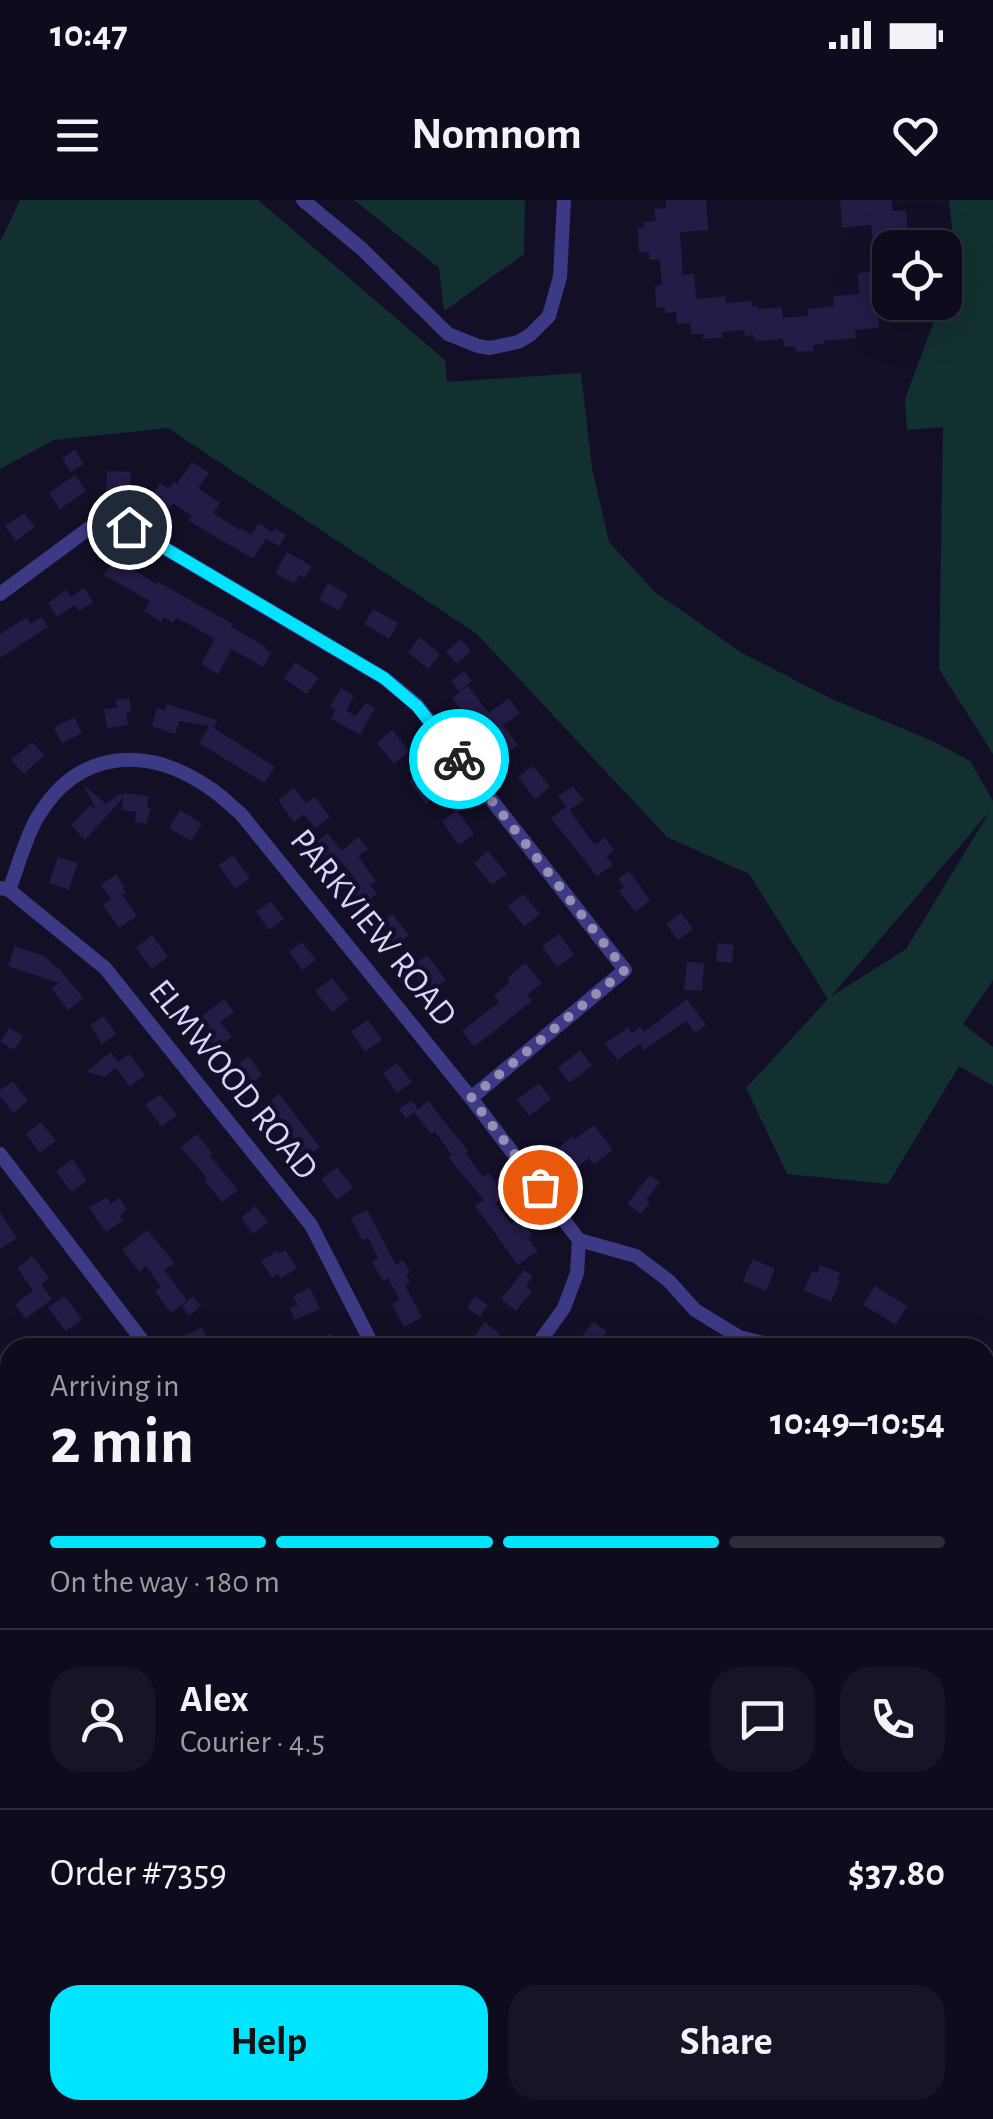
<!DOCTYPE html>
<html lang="en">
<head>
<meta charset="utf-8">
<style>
  :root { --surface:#0e0b1c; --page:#171425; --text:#f1f3f6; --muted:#9b9ba3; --line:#2e2b3b; --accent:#00e5ff }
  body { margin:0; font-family:"Alegreya Sans",sans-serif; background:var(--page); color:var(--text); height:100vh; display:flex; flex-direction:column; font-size:38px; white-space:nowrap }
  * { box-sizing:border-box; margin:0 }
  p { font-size:32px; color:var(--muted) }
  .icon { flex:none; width:55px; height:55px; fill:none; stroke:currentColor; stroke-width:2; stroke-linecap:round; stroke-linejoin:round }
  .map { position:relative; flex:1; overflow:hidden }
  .drawer { position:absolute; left:0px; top:1138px; width:995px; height:782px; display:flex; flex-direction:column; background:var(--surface); border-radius:30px 30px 0 0; box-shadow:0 10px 40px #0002,0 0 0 2px var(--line) }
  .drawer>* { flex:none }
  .buttons { position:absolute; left:872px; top:30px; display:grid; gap:20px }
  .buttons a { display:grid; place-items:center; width:90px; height:90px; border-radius:20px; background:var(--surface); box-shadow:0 10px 40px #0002,0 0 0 2px var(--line); font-size:50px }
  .pin { position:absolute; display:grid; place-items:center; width:85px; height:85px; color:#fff; margin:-42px; border:5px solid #fff; border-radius:50%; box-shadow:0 2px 10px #0007 }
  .courier { position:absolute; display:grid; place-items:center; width:100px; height:100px; margin:-50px; border:8px solid #00e5ff; border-radius:50%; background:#fff; color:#222; box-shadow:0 2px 12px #0007 }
  .overview em { font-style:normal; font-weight:600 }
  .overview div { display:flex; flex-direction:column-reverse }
  .overview { display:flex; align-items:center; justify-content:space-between; height:170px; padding:0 50px }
  h1 { font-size:65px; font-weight:600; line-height:75px }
  .bar { display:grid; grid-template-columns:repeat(4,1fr); gap:15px 10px; align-content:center; height:120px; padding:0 50px }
  .bar i { height:12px; border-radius:8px; background:var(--line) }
  .bar .selected { background:var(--accent) }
  .bar p { grid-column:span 4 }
  .line { display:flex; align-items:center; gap:25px; padding:0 50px; border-top:2px solid var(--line) }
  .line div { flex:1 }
  .round { display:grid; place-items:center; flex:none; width:105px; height:105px; border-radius:30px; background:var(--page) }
  .button { display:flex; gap:20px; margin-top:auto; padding:20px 50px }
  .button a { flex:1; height:115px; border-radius:30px; background:var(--accent); color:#111; font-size:40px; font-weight:600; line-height:115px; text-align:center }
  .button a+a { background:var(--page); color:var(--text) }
  .status { display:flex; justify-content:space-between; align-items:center; height:70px; padding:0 50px; background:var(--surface); direction:ltr }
  .status svg { height:28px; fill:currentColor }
  header { display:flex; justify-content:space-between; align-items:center; height:130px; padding:0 50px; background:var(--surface); font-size:45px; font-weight:600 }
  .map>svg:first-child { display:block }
</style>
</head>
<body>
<div class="status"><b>10:47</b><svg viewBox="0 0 49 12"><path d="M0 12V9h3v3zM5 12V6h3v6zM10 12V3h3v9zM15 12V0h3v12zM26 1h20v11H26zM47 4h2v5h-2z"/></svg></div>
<header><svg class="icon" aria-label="menu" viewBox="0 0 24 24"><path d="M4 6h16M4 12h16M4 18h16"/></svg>Nomnom<svg class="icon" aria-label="heart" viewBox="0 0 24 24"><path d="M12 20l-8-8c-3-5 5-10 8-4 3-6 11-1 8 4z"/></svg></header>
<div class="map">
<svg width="993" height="1919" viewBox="0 0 993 1919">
  <rect width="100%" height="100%" fill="#130f26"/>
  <g fill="#12302f" fill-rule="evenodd">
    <path d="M 20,0 L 258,0 L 445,160 L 447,182 L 581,173 L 592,268 L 609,342 L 655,392 L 742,453 L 832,499 L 935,542 L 970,561 L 993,601 L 993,780 L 963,824 L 993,847 L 993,886 L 959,866 L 888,984 L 787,974 L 746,888 L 828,799 L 749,674 L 667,637 L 477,434 L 168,228 L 54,240 L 0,269 L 0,42 ZM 990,611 L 906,749 L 832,796 L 832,795 Z"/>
    <polygon points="354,0 525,0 524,54 444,111 439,68"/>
    <polygon points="949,0 993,0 993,554 939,469 943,227 907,230 905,199 934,121 938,103 945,102 945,66 952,30"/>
    <polygon points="628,1910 666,1910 668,1919 608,1919"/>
  </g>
  <g fill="#241b47">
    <polygon points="666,0 706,0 708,30 680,32 683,75 694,74 696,99 725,96 726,103 752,101 752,106 758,106 758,109 782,107 783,118 808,116 807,109 834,106 833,96 859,94 858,73 876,71 871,25 842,28 840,0 892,0 893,11 906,10 909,48 890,48 890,106 886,106 887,117 878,118 879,128 855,130 856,138 823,141 824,144 813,145 814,151 796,152 795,146 784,147 783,139 754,141 753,135 745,136 744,130 722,132 722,138 703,139 703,134 691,134 690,123 677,124 676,112 665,113 665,107 656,108 655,86 662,85 660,59 649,60 649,52 639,53 638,28 644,28 644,22 656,21 654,9 666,8"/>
    <polygon points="75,250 84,264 71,272 62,258"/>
    <polygon points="192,262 209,273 198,288 220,303 213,313 240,330 241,328 251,335 259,323 271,332 276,329 286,335 279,346 266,339 253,359 189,321 192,316 173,303 168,311 149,299 160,283 169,289 174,282 177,284"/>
    <polygon points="107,271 131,272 130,291 106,290"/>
    <polygon points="75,275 86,291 60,309 49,293"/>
    <polygon points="24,313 35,327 16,341 5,326"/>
    <polygon points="287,352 312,366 305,378 299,375 294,384 275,373"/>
    <polygon points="114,359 157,384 158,382 233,424 231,427 266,447 265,449 271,453 263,467 232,449 218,474 201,464 215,439 176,417 173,423 164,417 161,422 144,411 150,401 104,375"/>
    <polygon points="328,383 348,395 339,411 319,399"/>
    <polygon points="84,388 93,402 79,411 75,405 57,417 48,403 66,390 71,397"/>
    <polygon points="373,409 398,423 389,439 364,424"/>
    <polygon points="27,417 31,424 42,417 48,427 0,458 0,434"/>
    <polygon points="420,437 440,454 428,469 408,452"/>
    <polygon points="461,439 471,451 457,464 446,452"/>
    <polygon points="295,462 318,478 307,494 284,479"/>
    <polygon points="464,471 472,481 459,492 451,481"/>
    <polygon points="468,486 489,513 509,498 520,513 503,525 518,545 501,558 470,515 467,518 452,498"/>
    <polygon points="341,488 354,496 346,510 355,516 366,503 375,508 360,535 331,519 336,510 330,507"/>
    <polygon points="129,498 131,512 126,513 128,525 107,528 104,509 117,508 116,500"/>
    <polygon points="167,504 217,520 215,527 211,526 275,567 264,583 199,543 209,526 179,521 175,534 152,526 157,508 164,511"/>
    <polygon points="74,517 82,533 62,543 54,528"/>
    <polygon points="392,530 409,551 394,564 377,543"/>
    <polygon points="32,542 44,555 24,574 11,560"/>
    <polygon points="533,566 550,587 535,599 518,577"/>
    <polygon points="425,570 442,592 426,604 409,581"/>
    <polygon points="83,584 106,604 121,593 123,596 124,593 149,596 147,608 151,608 146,624 135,622 136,612 122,610 123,598 85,640 71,625 90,605 96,610"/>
    <polygon points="573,586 584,600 569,610 595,645 604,637 614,650 606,656 613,665 597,676 551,618 566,607 558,596"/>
    <polygon points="294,588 306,603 315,597 330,617 315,628 304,614 294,622 278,600"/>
    <polygon points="180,610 202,624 191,641 169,628"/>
    <polygon points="457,610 474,634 459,645 442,621"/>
    <polygon points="327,633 342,651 358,637 368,649 358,656 376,681 370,685 377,694 362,705 346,684 355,678 338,658 329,666 312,646"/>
    <polygon points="488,651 507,674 492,685 474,663"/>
    <polygon points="233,655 250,678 235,689 219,665"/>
    <polygon points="58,657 78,663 69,690 49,683"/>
    <polygon points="629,671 650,700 635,712 619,691 624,687 618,679"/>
    <polygon points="116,674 125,688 123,689 126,693 122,695 137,716 119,728 103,705 111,699 101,685"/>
    <polygon points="523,694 540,714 524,727 508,706"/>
    <polygon points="271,701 284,719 269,730 256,712"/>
    <polygon points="681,713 693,729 678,740 666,724"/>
    <polygon points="392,714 409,735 395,747 378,726"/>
    <polygon points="559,734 574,755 557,767 542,746"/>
    <polygon points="152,735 168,757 152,769 136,748"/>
    <polygon points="302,742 316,760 302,770 289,752"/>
    <polygon points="718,743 734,745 732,763 716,761"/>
    <polygon points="15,746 44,756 61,771 83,798 68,810 52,789 59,783 8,766"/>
    <polygon points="427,755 446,780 435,788 433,785 427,790 410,768"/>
    <polygon points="687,762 704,763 702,791 684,790"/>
    <polygon points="525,763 542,783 527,795 532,801 474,847 462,831 499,802 494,796 510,782 507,778"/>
    <polygon points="332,778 349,799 332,812 315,791"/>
    <polygon points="224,799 234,812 220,822 232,837 216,849 201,830 209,824 202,816"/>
    <polygon points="687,799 706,825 695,833 686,821 644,850 640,844 617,860 605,844 628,827 632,833 640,827 644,832"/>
    <polygon points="104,816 116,834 102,844 90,825"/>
    <polygon points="368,820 382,840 365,852 351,831"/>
    <polygon points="9,828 23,836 14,850 0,842"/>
    <polygon points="580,850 592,866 569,883 558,868"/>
    <polygon points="111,852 118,862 129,854 145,875 130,887 116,868 104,877 86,872"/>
    <polygon points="248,856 262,875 248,886 234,868"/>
    <polygon points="397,863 412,882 397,893 383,873"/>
    <polygon points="13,881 28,901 13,913 0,896 0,890"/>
    <polygon points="539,883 551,899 529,916 517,900"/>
    <polygon points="160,894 177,915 162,927 145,905"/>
    <polygon points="279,894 320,947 304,959 264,906"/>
    <polygon points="411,900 418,909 428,901 468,951 465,953 483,977 489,973 505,996 495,1003 511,1024 520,1017 532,1034 528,1038 538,1051 518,1065 475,1006 484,1000 448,957 452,955 435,932 431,934 414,912 406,919 399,909"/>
    <polygon points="41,922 56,941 40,953 26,934"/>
    <polygon points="594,925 613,950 594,964 589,958 573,971 556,950 573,936 575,939"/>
    <polygon points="197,934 212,953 209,955 238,990 222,1002 204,980 207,978 181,947"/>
    <polygon points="72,959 87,981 72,992 56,971"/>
    <polygon points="337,967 353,988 337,1000 321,979"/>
    <polygon points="650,975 660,982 646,1000 650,1002 641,1014 627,1004"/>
    <polygon points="106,997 111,1004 119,998 127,1010 120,1016 123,1020 106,1032 89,1008"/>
    <polygon points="255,1006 268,1022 253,1034 241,1018"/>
    <polygon points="367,1010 396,1065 403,1060 410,1072 406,1075 410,1083 405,1086 422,1117 404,1127 392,1104 400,1100 388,1078 383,1081 372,1062 378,1058 368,1038 362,1040 351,1018"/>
    <polygon points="0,1012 17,1038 0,1049"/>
    <polygon points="147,1030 175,1063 164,1070 187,1100 171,1113 155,1092 161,1087 146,1066 140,1072 122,1050"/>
    <polygon points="285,1050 297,1068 281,1079 278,1073 272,1078 261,1061 277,1051 278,1053"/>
    <polygon points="32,1056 49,1078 33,1090 17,1068"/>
    <polygon points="753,1059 775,1069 766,1091 743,1081"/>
    <polygon points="820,1065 840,1073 837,1080 840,1081 831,1102 804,1090 812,1071 817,1073"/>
    <polygon points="524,1070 533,1076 526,1086 532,1091 516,1111 501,1099"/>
    <polygon points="41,1084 52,1099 26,1119 15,1105"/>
    <polygon points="875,1086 907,1106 896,1125 863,1105"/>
    <polygon points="310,1088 320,1109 295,1120 290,1109 298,1105 293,1096"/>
    <polygon points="64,1096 82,1119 66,1131 48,1108"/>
    <polygon points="193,1096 201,1106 189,1116 182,1106"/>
    <polygon points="475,1096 488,1105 480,1117 467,1108"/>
    <polygon points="594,1121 607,1132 595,1148 578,1148 585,1139 582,1136"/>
    <polygon points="485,1122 500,1134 490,1148 478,1148 470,1142"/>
    <polygon points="202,1127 212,1148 189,1148 184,1136"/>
    <polygon points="331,1133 338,1148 303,1148"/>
  </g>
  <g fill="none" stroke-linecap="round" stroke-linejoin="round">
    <g stroke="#3d3a85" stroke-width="14">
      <polyline points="303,0 362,49 448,134 478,146 490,148 518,142 530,135 549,116 560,77 564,0"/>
      <polyline points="0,394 88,329 109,323 129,327 384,478 417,505 625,770 471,898"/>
      <polyline points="1,688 9,690 105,768 311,1025 374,1148"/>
      <path d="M 9,690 C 18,667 25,639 37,618 C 78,548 148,545 211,589 C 222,596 231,606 241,614 L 471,898 L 579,1040 L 577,1073 L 564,1108 L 535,1148"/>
      <polyline points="0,954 148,1148"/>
      <polyline points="579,1040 636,1056 669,1081 695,1110 739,1137 776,1146 833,1148"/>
      <polyline points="985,1330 993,1326"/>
      <polyline points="0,1410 10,1405"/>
      <polyline points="985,1411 993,1426"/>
      <polyline points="0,1478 10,1493"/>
      <polyline points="0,1529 10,1527"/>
      <polyline points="0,1793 10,1787"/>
      <polyline points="279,1910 280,1919"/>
    </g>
  </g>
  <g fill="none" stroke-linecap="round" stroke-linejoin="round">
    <polyline stroke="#948fb3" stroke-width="10" stroke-dasharray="0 18" points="459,559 625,770 471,898 540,987"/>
    <polyline stroke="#00e5ff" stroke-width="12" points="129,327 384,478 417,506 459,559"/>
  </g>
  <g text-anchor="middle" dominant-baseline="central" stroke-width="9" stroke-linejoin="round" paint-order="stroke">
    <g font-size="35" fill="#d9d4ff" stroke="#130f26">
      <text transform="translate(373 728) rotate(51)">PARKVIEW ROAD</text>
      <text transform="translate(233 880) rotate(51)">ELMWOOD ROAD</text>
    </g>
  </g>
</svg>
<div class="buttons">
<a><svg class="icon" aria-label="locate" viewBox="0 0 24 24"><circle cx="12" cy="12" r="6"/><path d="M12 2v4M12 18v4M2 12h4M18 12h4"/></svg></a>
</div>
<div class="pin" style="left:540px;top:987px;background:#ea580c"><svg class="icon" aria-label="bag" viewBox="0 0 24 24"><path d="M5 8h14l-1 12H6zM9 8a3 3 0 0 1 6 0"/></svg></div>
<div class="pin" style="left:129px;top:327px;background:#1f2937"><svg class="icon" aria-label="home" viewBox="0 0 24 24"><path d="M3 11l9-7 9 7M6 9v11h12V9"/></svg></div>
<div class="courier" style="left:459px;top:559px"><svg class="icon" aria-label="bike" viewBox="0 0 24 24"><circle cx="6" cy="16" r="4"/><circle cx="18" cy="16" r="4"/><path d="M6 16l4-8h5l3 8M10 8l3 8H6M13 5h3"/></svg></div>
<section class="drawer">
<div class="overview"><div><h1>2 min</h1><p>Arriving in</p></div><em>10:49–10:54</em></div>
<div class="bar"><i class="selected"></i><i class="selected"></i><i class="selected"></i><i></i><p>On the way · 180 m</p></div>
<div class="line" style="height:180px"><a class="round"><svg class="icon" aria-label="person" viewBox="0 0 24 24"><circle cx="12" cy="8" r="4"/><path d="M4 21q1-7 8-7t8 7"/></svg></a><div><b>Alex</b><p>Courier · 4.5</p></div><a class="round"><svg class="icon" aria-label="chat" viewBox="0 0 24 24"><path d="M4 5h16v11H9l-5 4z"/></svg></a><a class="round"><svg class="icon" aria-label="phone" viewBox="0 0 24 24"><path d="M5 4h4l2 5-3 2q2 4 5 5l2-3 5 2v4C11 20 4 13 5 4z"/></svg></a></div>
<div class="line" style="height:130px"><div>Order #7359</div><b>$37.80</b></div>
<div class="button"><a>Help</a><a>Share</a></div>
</section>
</div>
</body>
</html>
